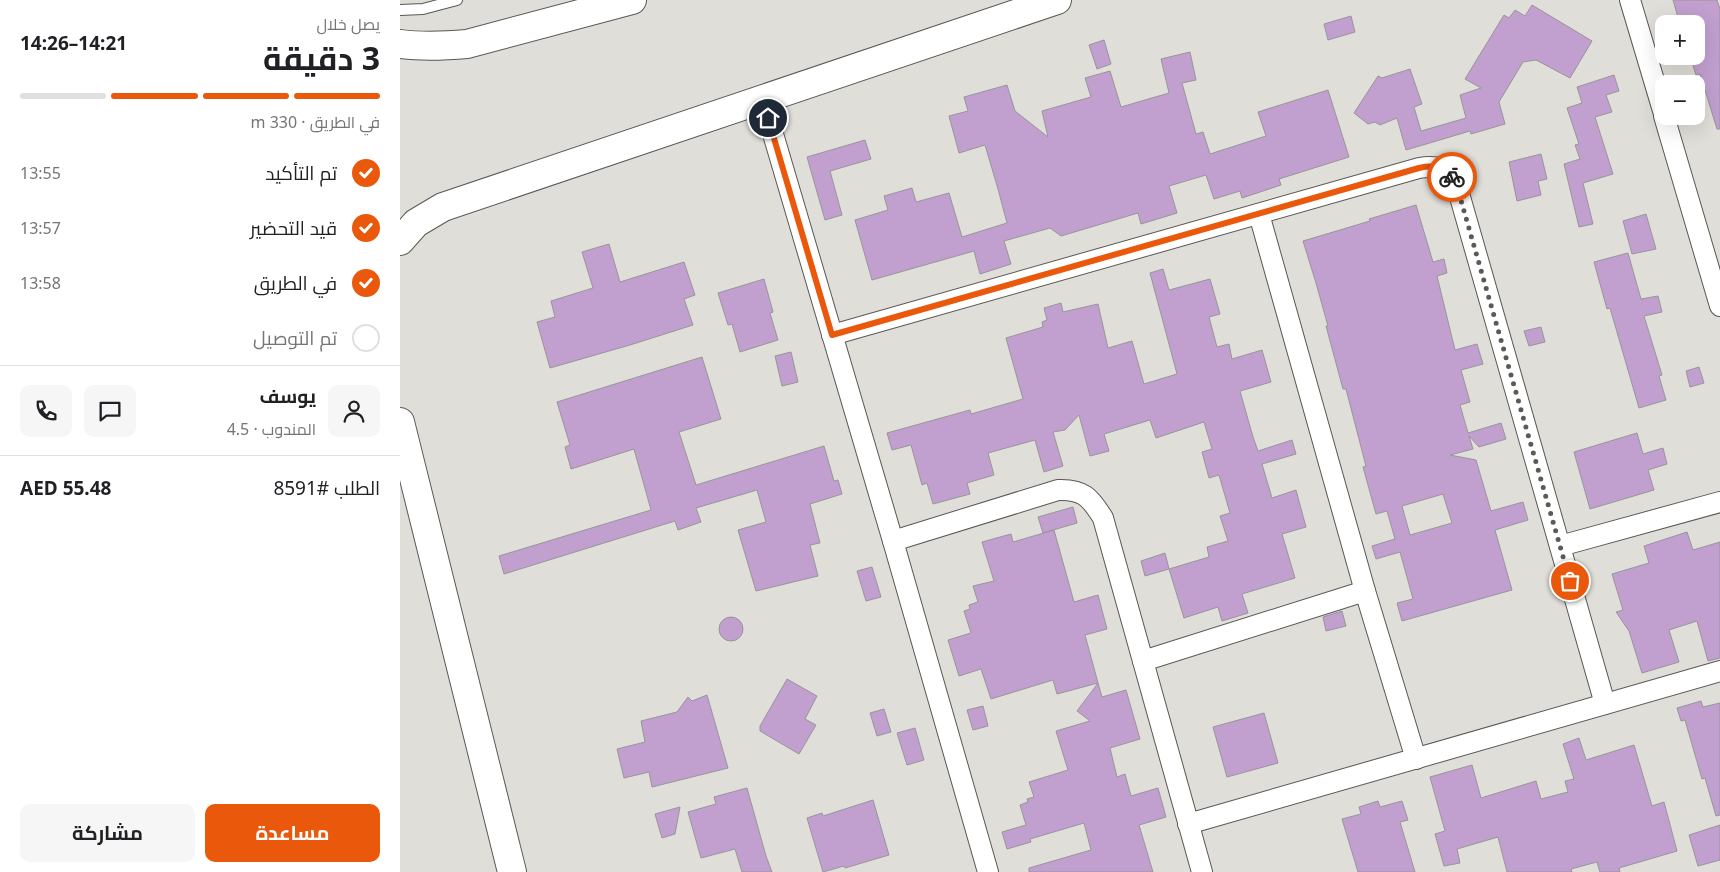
<!DOCTYPE html>
<html lang="ar">
<head>
<meta charset="utf-8">
<style>
  :root { --surface:#fff; --page:#f6f6f6; --text:#202124; --muted:#757577; --line:#e0e0e0; --accent:#ea580c }
  body { margin:0; font-family:"Noto Sans",Cairo,sans-serif; background:var(--page); color:var(--text); direction:rtl; height:100vh; display:flex; flex-direction:column; font-size:19px; white-space:nowrap }
  * { box-sizing:border-box; margin:0 }
  p { font-size:16px; color:var(--muted) }
  .icon { flex:none; width:28px; height:28px; fill:none; stroke:currentColor; stroke-width:2; stroke-linecap:round; stroke-linejoin:round }
  .map { position:relative; flex:1; overflow:hidden; direction:ltr }
  .drawer { display:flex; flex-direction:column; background:var(--surface); width:400px }
  .drawer>* { flex:none }
  .controls { position:absolute; left:1255px; top:15px; display:grid; gap:10px }
  .controls a { display:grid; place-items:center; width:50px; height:50px; border-radius:10px; background:var(--surface); box-shadow:0 5px 20px #0002; font-size:25px }
  .pin { position:absolute; display:grid; place-items:center; width:42px; height:42px; color:#fff; margin:-21px; border:2px solid #fff; border-radius:50%; box-shadow:0 1px 5px #0007 }
  .courier { position:absolute; display:grid; place-items:center; width:50px; height:50px; margin:-25px; border:4px solid #ea580c; border-radius:50%; background:#fff; color:#222; box-shadow:0 1px 6px #0007 }
  .head em { font-style:normal; font-weight:700 }
  .head div { display:flex; flex-direction:column-reverse }
  .head { display:flex; align-items:center; justify-content:space-between; height:85px; padding:0 20px }
  h1 { font-size:32px; font-weight:700; line-height:38px }
  .bar { display:grid; grid-template-columns:repeat(4,1fr); gap:8px 5px; align-content:center; height:60px; padding:0 20px }
  .bar i { height:6px; border-radius:4px; background:var(--line) }
  .bar .selected { background:var(--accent) }
  .bar p { grid-column:span 4 }
  .line { display:flex; align-items:center; gap:12px; padding:0 20px; border-top:1px solid var(--line) }
  .line div { flex:1 }
  .round { display:grid; place-items:center; flex:none; width:52px; height:52px; border-radius:10px; background:var(--page) }
  ol { padding:0 20px; list-style:none }
  li { display:flex; align-items:center; gap:15px; height:55px }
  li p { margin-inline-start:auto }
  li .icon { padding:5px; border-radius:50%; background:var(--accent); color:#fff; stroke-width:4 }
  li:last-child { color:var(--muted) }
  li i { width:28px; height:28px; border:2px solid var(--line); border-radius:50% }
  .action { display:flex; gap:10px; margin-top:auto; padding:10px 20px }
  .action a { flex:1; height:58px; border-radius:10px; background:var(--accent); color:#fff; font-size:20px; font-weight:700; line-height:58px; text-align:center }
  .action a+a { background:var(--page); color:var(--text) }
  main { display:flex; flex:1; min-height:0 }
  .map>svg:first-child { display:block }
</style>
</head>
<body>
<main>
<div class="map">
<svg width="1320" height="872" viewBox="0 0 1320 872">
  <rect width="100%" height="100%" fill="#dfded9"/>
  <g fill="#c19fcf" stroke="#98959a" fill-rule="evenodd">
    <polygon points="1273,0 1317,0 1320,9 1320,129 1317,129 1300,74 1296,75 1290,56 1296,56 1296,24 1280,24"/>
    <polygon points="1132,5 1192,41 1170,78 1136,60 1123,62 1099,102 1105,124 1071,134 1070,131 1006,150 997,118 980,125 975,122 968,124 954,113 978,76 982,78 1010,69 1022,104 1014,107 1021,131 1066,118 1060,95 1081,88 1065,79 1104,15 1109,18 1115,10 1125,16"/>
    <polygon points="951,16 955,32 928,40 924,24"/>
    <polygon points="704,40 711,64 697,69 689,45"/>
    <polygon points="790,52 796,80 782,83 796,134 803,132 810,154 866,136 858,112 928,90 949,157 879,179 881,185 842,198 840,191 814,199 806,175 769,186 777,213 741,224 738,213 661,236 650,228 604,241 611,264 580,274 574,251 472,280 455,220 488,210 484,196 512,188 516,202 549,193 562,237 607,223 598,189 585,145 559,153 549,116 568,111 564,97 607,85 615,111 648,137 642,111 691,97 685,78 710,71 721,107 769,93 761,59"/>
    <polygon points="1214,75 1219,91 1206,95 1212,112 1195,117 1213,174 1183,183 1193,224 1179,227 1164,164 1180,159 1175,145 1179,144 1167,108 1182,103 1177,87"/>
    <polygon points="465,140 471,159 430,171 442,215 425,220 407,157"/>
    <polygon points="1141,154 1147,179 1138,181 1141,195 1117,201 1109,162"/>
    <path d="M 1016,205 L 1033,262 L 1044,259 L 1047,273 L 1037,276 L 1055,350 L 1077,344 L 1083,364 L 1061,370 L 1070,402 L 1060,405 L 1068,433 L 1101,423 L 1106,439 L 1079,447 L 1069,436 L 1073,449 L 1050,455 L 1076,460 L 1091,511 L 1123,502 L 1128,520 L 1095,530 L 1112,590 L 1002,621 L 997,603 L 1013,599 L 1000,552 L 976,559 L 972,546 L 995,539 L 987,511 L 976,514 L 963,467 L 966,466 L 946,389 L 943,389 L 926,326 L 928,326 L 916,283 L 903,241 L 970,221 L 969,219 ZM 1043,494 L 1052,523 L 1010,535 L 1002,506 Z"/>
    <polygon points="1246,214 1256,249 1232,254 1223,221"/>
    <polygon points="209,244 220,282 284,262 295,295 284,299 293,325 230,345 150,368 137,322 155,317 151,301 193,288 182,252"/>
    <polygon points="1228,253 1241,299 1258,296 1262,312 1244,316 1262,375 1259,376 1266,400 1239,408 1210,308 1207,309 1194,262"/>
    <polygon points="763,269 769,290 810,279 820,314 809,317 817,347 829,344 832,359 862,350 871,382 840,391 853,437 858,451 892,440 896,454 862,464 872,498 896,490 900,505 906,527 882,534 895,578 842,594 848,613 822,621 818,607 784,618 769,569 809,557 807,547 828,541 820,516 830,513 819,475 809,478 802,452 812,449 804,422 756,438 750,420 704,434 709,451 690,456 679,415 665,430 653,432 663,466 644,472 635,440 588,453 594,475 567,483 570,494 533,504 527,483 522,485 511,445 492,450 487,433 570,410 571,414 623,399 606,338 643,327 642,322 647,320 644,308 661,303 663,312 698,304 708,348 732,341 744,384 777,374 750,273"/>
    <polygon points="364,279 373,312 370,313 378,340 340,352 332,324 328,325 318,293"/>
    <polygon points="1141,327 1145,342 1129,346 1124,331"/>
    <polygon points="391,352 398,382 382,386 375,356"/>
    <polygon points="302,357 321,419 279,432 296,485 424,446 434,481 438,480 442,494 410,504 420,543 410,545 418,576 356,591 338,530 366,522 357,490 296,508 301,522 278,530 275,521 104,574 99,556 251,510 234,449 171,469 165,447 170,445 157,402"/>
    <polygon points="1299,367 1304,383 1290,387 1286,371"/>
    <polygon points="1237,433 1243,454 1263,448 1267,464 1248,470 1254,490 1190,509 1174,452"/>
    <polygon points="673,507 677,523 643,533 638,517"/>
    <polygon points="654,530 674,602 698,595 707,629 685,635 698,683 657,694 653,680 591,699 581,669 559,676 548,640 571,633 564,611 570,609 569,605 578,602 573,586 594,581 582,542 611,534 613,542"/>
    <polygon points="1287,532 1293,550 1320,542 1320,658 1308,661 1297,621 1269,630 1279,662 1242,673 1229,631 1216,612 1223,610 1212,574 1249,563 1244,546"/>
    <polygon points="765,553 769,569 745,576 741,561"/>
    <polygon points="472,567 481,597 466,601 457,571"/>
    <polygon points="942,611 946,626 926,631 923,617"/>
    <circle cx="331" cy="629" r="12"/>
    <polygon points="387,679 417,696 405,719 416,725 399,754 360,731 360,726"/>
    <polygon points="698,683 702,697 726,690 740,739 710,748 717,777 725,774 731,796 758,788 766,817 739,825 753,872 629,872 629,868 691,850 684,823 630,839 631,842 607,849 602,832 626,825 620,805 628,802 627,799 634,797 629,782 668,770 656,731 690,721 677,711"/>
    <polygon points="307,695 328,768 252,787 249,772 224,778 217,749 245,742 241,721 277,712 288,697 292,701"/>
    <polygon points="1301,701 1303,707 1320,703 1320,815 1316,816 1305,778 1302,779 1285,720 1281,721 1277,708"/>
    <polygon points="583,706 588,726 573,730 567,710"/>
    <polygon points="484,709 491,732 477,736 470,713"/>
    <polygon points="864,713 878,763 827,777 813,727"/>
    <polygon points="515,728 524,760 507,765 497,733"/>
    <polygon points="1179,738 1186,760 1234,745 1252,806 1264,802 1277,851 1219,868 1220,872 1200,872 1197,862 1171,869 1172,872 1107,872 1098,837 1057,849 1060,863 1044,866 1035,834 1045,831 1030,777 1072,765 1081,798 1136,781 1141,799 1168,792 1165,781 1174,779 1163,744"/>
    <polygon points="347,788 366,856 372,872 342,872 335,849 301,858 288,812 316,804 314,797"/>
    <polygon points="473,800 489,855 445,868 444,866 423,872 407,818 422,813 423,816"/>
    <polygon points="978,801 980,807 1002,801 1008,820 1000,822 1015,872 958,872 942,819 961,814 959,807"/>
    <polygon points="280,807 275,834 262,838 255,814"/>
    <polygon points="1320,825 1320,860 1298,866 1289,835"/>
  </g>
  <g fill="none" stroke-linecap="round" stroke-linejoin="round">
    <defs>
      <polyline id="lane" points="0,10 23,9 57,0"/>
      <g id="street">
        <polyline points="1230,0 1264,114"/>
        <polyline points="363,100 493,541 588,872"/>
        <polyline points="1264,116 1320,306"/>
        <polyline points="859,214 965,591 1016,759"/>
        <path d="M 432,335 L 1019,168 C 1037,165 1047,168 1056,183 L 1205,704"/>
        <path d="M 493,541 L 658,490 C 683,489 690,497 703,518 L 802,872"/>
        <polyline points="1160,546 1320,502"/>
        <polyline points="743,661 965,591"/>
        <polyline points="788,824 1320,671"/>
      </g>
      <g id="secondary">
        <path d="M 0,44 C 23,47 44,46 67,44 L 232,0"/>
        <polyline points="0,241 16,223 43,207 657,0"/>
        <polyline points="0,422 112,872"/>
      </g>
    </defs>
    <use href="#lane" stroke="#595853" stroke-width="12"/>
    <use href="#street" stroke="#595853" stroke-width="22"/>
    <use href="#secondary" stroke="#595853" stroke-width="30"/>
    <use href="#lane" stroke="#fff" stroke-width="10"/>
    <use href="#street" stroke="#fff" stroke-width="20"/>
    <use href="#secondary" stroke="#fff" stroke-width="28"/>
  </g>
  <g fill="none" stroke-linecap="round" stroke-linejoin="round">
    <polyline stroke="#5a5a57" stroke-width="5" stroke-dasharray="0 9" points="1052,177 1056,183 1170,581"/>
    <path stroke="#ea580c" stroke-width="6" d="M 368,118 L 432,335 L 1019,168 C 1032,165 1044,166 1052,177"/>
  </g>
</svg>
<div class="controls">
<a>+</a>
<a>−</a>
</div>
<div class="pin" style="left:1170px;top:581px;background:#ea580c"><svg class="icon" aria-label="bag" viewBox="0 0 24 24"><path d="M5 8h14l-1 12H6zM9 8a3 3 0 0 1 6 0"/></svg></div>
<div class="pin" style="left:368px;top:118px;background:#1f2937"><svg class="icon" aria-label="home" viewBox="0 0 24 24"><path d="M3 11l9-7 9 7M6 9v11h12V9"/></svg></div>
<div class="courier" style="left:1052px;top:177px"><svg class="icon" aria-label="bike" viewBox="0 0 24 24"><circle cx="6" cy="16" r="4"/><circle cx="18" cy="16" r="4"/><path d="M6 16l4-8h5l3 8M10 8l3 8H6M13 5h3"/></svg></div>
</div>
<section class="drawer">
<div class="head"><div><h1>3 دقيقة</h1><p>يصل خلال</p></div><em>14:21–14:26</em></div>
<div class="bar"><i class="selected"></i><i class="selected"></i><i class="selected"></i><i></i><p>في الطريق · 330 m</p></div>
<ol>
<li><svg class="icon" aria-label="check" viewBox="0 0 24 24"><path d="M5 12l5 5 9-10"/></svg>تم التأكيد<p>13:55</p></li>
<li><svg class="icon" aria-label="check" viewBox="0 0 24 24"><path d="M5 12l5 5 9-10"/></svg>قيد التحضير<p>13:57</p></li>
<li><svg class="icon" aria-label="check" viewBox="0 0 24 24"><path d="M5 12l5 5 9-10"/></svg>في الطريق<p>13:58</p></li>
<li><i></i>تم التوصيل</li>
</ol>
<div class="line" style="height:90px"><a class="round"><svg class="icon" aria-label="person" viewBox="0 0 24 24"><circle cx="12" cy="8" r="4"/><path d="M4 21q1-7 8-7t8 7"/></svg></a><div><b>يوسف</b><p>المندوب · 4.5</p></div><a class="round"><svg class="icon" aria-label="chat" viewBox="0 0 24 24"><path d="M4 5h16v11H9l-5 4z"/></svg></a><a class="round"><svg class="icon" aria-label="phone" viewBox="0 0 24 24"><path d="M5 4h4l2 5-3 2q2 4 5 5l2-3 5 2v4C11 20 4 13 5 4z"/></svg></a></div>
<div class="line" style="height:65px"><div>الطلب #8591</div><b>AED 55.48</b></div>
<div class="action"><a>مساعدة</a><a>مشاركة</a></div>
</section>
</main>
</body>
</html>
